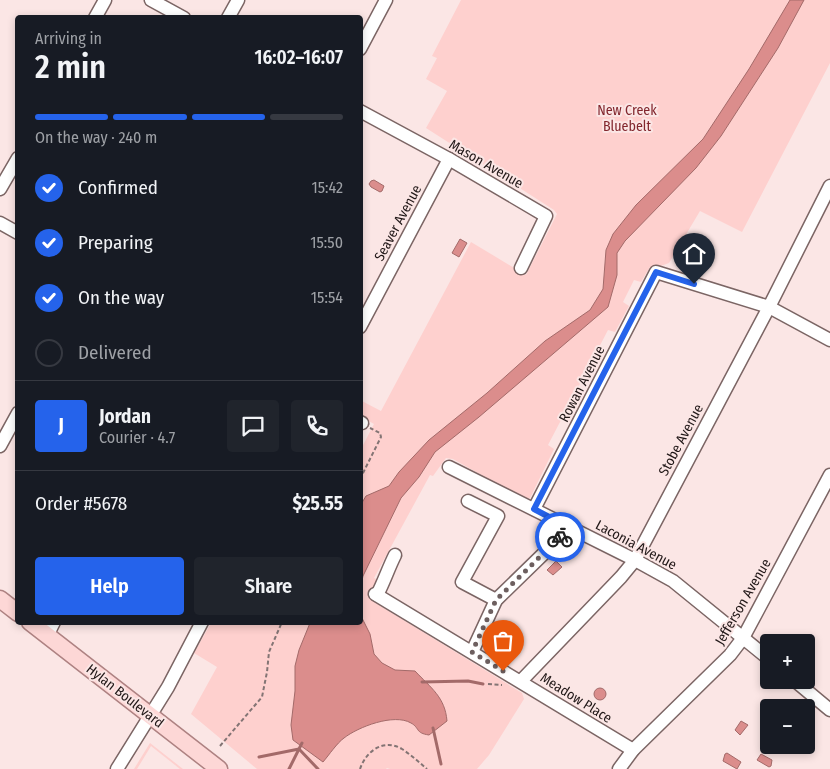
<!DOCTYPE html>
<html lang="en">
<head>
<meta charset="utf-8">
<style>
  :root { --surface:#171b24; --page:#20242c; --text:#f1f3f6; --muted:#9ea1a6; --line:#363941; --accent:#2563eb }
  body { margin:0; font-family:"Fira Sans Condensed",sans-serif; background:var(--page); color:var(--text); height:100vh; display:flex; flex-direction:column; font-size:19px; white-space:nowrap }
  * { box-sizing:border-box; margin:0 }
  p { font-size:16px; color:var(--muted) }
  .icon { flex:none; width:28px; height:28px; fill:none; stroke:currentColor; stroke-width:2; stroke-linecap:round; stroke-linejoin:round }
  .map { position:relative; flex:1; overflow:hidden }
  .panel { position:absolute; left:15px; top:15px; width:348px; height:610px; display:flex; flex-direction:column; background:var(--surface); border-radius:5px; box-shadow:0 2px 8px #0003 }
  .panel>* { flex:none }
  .controls { position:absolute; left:760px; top:634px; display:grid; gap:10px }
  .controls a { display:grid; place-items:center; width:55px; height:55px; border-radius:5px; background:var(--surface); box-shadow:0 2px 8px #0003; font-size:25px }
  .pin { position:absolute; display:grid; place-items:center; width:42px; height:42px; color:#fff; margin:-51px -21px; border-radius:50% 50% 50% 0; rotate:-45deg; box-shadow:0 0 5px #0007 }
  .pin .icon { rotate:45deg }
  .courier { position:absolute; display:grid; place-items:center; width:50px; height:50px; margin:-25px; border:4px solid #2563eb; border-radius:50%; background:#fff; color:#222; box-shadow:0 1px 6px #0007 }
  .headline em { font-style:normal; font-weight:600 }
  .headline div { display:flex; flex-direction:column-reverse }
  .headline { display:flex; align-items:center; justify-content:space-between; height:85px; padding:0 20px }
  h1 { font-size:32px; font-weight:600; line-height:38px }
  .bar { display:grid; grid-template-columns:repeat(4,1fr); gap:8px 5px; align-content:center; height:60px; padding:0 20px }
  .bar i { height:6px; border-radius:4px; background:var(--line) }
  .bar .on { background:var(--accent) }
  .bar p { grid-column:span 4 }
  .line { display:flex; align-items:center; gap:12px; padding:0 20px; border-top:1px solid var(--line) }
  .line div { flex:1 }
  .round { display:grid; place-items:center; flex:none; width:52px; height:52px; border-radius:5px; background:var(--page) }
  ol { padding:0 20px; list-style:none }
  li { display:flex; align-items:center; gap:15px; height:55px }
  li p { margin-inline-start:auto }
  li .icon { padding:5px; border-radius:50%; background:var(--accent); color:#fff; stroke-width:4 }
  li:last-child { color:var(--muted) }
  li i { width:28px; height:28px; border:2px solid var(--line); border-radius:50% }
  .button { display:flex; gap:10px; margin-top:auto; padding:10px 20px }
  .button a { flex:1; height:58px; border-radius:5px; background:var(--accent); color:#fff; font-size:20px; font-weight:600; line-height:58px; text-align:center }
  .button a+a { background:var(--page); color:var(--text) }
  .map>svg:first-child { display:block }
</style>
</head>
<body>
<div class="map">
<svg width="830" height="769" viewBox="0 0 830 769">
  <rect width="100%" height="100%" fill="#fbe6e5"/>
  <g fill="#fed0ce">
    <polygon points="461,0 830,0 830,63 742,232 700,211 669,263 655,268 650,267 641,282 634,280 623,302 629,306 615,332 608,330 548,445 554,449 530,498 525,499 520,497 453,459 446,458 433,476 430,475 374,578 380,581 371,596 374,602 522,693 524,699 489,755 477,769 390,769 387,768 386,769 257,769 191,714 217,667 194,653 211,623 360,622 360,451 374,424 360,416 360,400 381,411 471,242 526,275 557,214 554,210 426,128 447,91 426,79 437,58 432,56"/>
    <polygon points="150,743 183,769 180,769 151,746 137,769 134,769"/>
  </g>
  <g fill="#db8d8c" stroke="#a36a69">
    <polygon points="790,0 804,0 778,48 721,136 696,168 625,241 617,253 617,275 608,307 479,417 435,452 419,477 401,498 363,576 360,589 360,506 366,496 389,486 399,472 429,440 487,393 545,341 590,310 603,289 606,250 613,234 636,205 703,139 749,69"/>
    <polygon points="374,180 384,186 382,191 380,192 371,187 369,184 371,181"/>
    <polygon points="460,239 467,243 459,257 452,253"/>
    <polygon points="556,561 562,567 553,575 547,570"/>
    <path d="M 360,607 L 362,618 L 370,634 L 374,654 L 382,663 L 395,670 L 415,671 C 431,688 445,697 447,721 L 429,735 C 415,733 420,728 411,723 C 394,713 358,727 344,738 C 337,743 329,755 323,762 L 293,740 L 291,725 L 295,691 L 295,666 L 299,650 L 310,623 L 360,622 Z"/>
    <circle cx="600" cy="694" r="6"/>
    <polygon points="741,721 748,725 740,735 735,730"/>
    <polygon points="727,753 741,762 737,769 723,761 725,754"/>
    <polygon points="761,754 772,760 771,766 769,767 757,760"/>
  </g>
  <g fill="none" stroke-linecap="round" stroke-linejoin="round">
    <g stroke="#a36a69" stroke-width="3">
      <polyline points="422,682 468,681 483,684"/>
      <polyline points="433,728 441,764"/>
      <polyline points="259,757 299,749 318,769"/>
      <polyline points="289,769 302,743"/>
    </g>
    <defs>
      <g id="minor">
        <polyline points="151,0 184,18"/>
        <polyline points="95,18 105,0"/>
        <polyline points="228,18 238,0"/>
        <polyline points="360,49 386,0"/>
        <polyline points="360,111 449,159 546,216 521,268"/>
        <polyline points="0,189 18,158"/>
        <polyline points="0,223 18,233"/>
        <polyline points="360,327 449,159"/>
        <polyline points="360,422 362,423"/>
        <polyline points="0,446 18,413"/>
        <polyline points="449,467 635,560 673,581 769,659"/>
        <polyline points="468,501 498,516 462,582 496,600"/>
        <polyline points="534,509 656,272 769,307 830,340"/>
        <polyline points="375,594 633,750"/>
        <path d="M 377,595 C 384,582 388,569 395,555"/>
        <polyline points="47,636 54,622"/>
        <polyline points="472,652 496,600 570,528"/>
        <polyline points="794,680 830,710"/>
        <polyline points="521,681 621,577 635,560 769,307 830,186"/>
        <polyline points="117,769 168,687 202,622"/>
        <polyline points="619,769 633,750 730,655 743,638 830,475"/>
      </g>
      <g id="major">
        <polyline points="0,599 18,613"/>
        <polyline points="30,622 219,769"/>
      </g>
    </defs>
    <use href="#minor" stroke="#7b6564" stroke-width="15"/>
    <use href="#major" stroke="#ae8282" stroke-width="19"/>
    <g stroke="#837474" stroke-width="2" stroke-dasharray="4 2.5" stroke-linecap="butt">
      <polyline points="360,479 381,437 380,433 370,428"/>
      <polyline points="488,684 502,685"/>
      <polyline points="220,746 262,697 267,672 269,652 282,622"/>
      <path d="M 360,769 C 366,751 384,738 402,749 C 411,755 419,762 427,769"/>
    </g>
    <use href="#minor" stroke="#fff" stroke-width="12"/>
    <use href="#major" stroke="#fdd7d6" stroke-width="16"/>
  </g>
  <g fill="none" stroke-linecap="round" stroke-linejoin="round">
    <polyline stroke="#6d5f5f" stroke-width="5" stroke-dasharray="0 9" points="503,671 472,652 496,600 560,537"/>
    <polyline stroke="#2563eb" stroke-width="6" points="560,537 570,528 534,509 656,272 694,284"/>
  </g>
  <g text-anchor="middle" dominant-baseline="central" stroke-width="4" stroke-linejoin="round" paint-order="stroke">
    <g font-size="14" fill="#82262d" stroke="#fbe6e5">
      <text x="627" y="110">New Creek<tspan x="627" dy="16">Bluebelt</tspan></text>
    </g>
    <g font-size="14" fill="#201717" stroke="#fbe6e5">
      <text transform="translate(486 164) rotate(30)">Mason Avenue</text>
      <text transform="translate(398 223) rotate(-62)">Seaver Avenue</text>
      <text transform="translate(582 384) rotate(-63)">Rowan Avenue</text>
      <text transform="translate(681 440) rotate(-62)">Stobe Avenue</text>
      <text transform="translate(636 545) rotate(28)">Laconia Avenue</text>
      <text transform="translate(743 602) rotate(-60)">Jefferson Avenue</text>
      <text transform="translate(125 696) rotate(38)">Hylan Boulevard</text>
      <text transform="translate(576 698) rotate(32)">Meadow Place</text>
    </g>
  </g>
</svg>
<div class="controls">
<a>+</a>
<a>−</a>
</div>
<div class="pin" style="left:503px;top:671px;background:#ea580c"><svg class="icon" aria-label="bag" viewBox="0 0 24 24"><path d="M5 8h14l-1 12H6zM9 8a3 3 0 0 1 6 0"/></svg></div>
<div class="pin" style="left:694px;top:284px;background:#1f2937"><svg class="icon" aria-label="home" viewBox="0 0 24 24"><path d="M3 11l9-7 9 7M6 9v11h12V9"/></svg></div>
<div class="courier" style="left:560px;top:537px"><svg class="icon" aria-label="bike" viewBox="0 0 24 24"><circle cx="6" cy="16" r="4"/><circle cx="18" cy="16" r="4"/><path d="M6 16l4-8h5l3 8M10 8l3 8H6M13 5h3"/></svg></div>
<section class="panel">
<div class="headline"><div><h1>2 min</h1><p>Arriving in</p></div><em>16:02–16:07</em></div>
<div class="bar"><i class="on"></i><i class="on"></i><i class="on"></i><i></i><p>On the way · 240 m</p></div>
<ol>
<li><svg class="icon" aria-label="check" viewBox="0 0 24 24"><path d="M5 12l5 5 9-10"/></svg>Confirmed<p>15:42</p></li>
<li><svg class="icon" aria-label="check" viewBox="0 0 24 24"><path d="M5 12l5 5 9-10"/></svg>Preparing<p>15:50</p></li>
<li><svg class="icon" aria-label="check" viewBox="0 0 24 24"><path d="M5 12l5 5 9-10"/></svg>On the way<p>15:54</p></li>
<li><i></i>Delivered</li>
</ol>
<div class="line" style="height:90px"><b class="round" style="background:var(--accent);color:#fff">J</b><div><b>Jordan</b><p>Courier · 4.7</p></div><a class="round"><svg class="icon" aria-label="chat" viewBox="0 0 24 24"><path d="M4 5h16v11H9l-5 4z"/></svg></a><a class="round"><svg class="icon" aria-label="phone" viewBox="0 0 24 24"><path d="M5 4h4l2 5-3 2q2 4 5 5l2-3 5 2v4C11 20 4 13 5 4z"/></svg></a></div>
<div class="line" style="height:65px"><div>Order #5678</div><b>$25.55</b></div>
<div class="button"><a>Help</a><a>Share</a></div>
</section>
</div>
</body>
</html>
